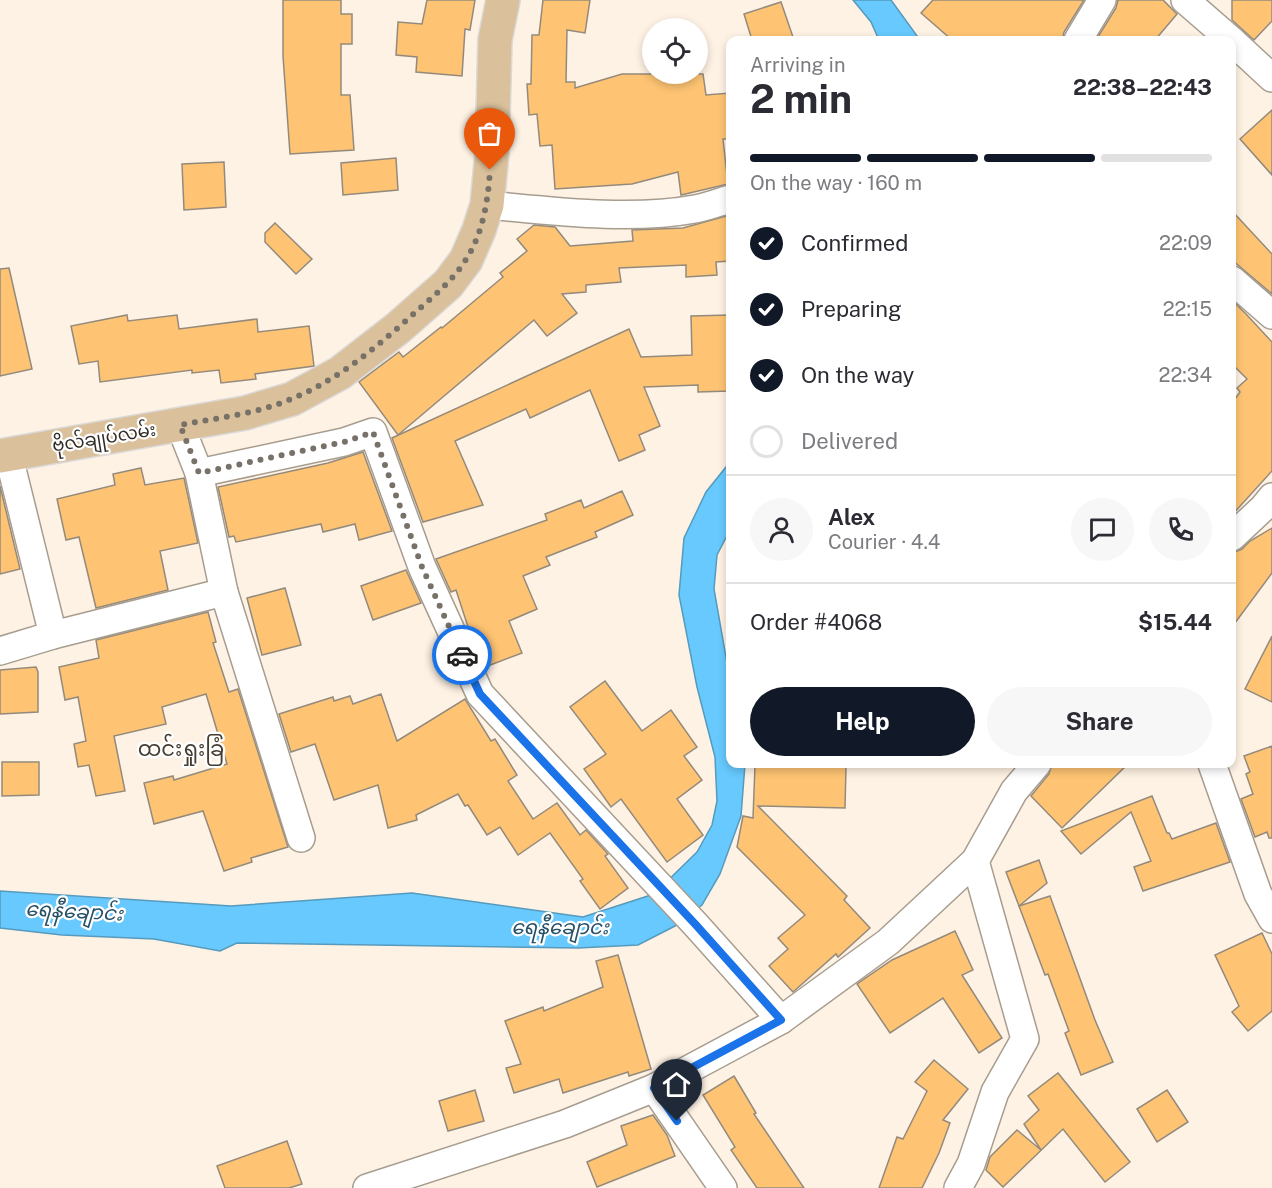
<!DOCTYPE html>
<html lang="en">
<head>
<meta charset="utf-8">
<style>
  :root { --surface:#fff; --page:#f7f7f7; --text:#2b2b33; --muted:#7c7c81; --line:#e1e1e2; --accent:#111827 }
  body { margin:0; font-family:"Public Sans","Noto Sans Myanmar",sans-serif; background:var(--page); color:var(--text); height:100vh; display:flex; flex-direction:column; font-size:22px; white-space:nowrap }
  * { box-sizing:border-box; margin:0 }
  p { font-size:20px; color:var(--muted) }
  .icon { flex:none; width:33px; height:33px; fill:none; stroke:currentColor; stroke-width:2; stroke-linecap:round; stroke-linejoin:round }
  .map { position:relative; flex:1; overflow:hidden }
  .side { position:absolute; left:726px; top:36px; width:510px; height:732px; display:flex; flex-direction:column; background:var(--surface); border-radius:12px; box-shadow:0 3px 9px #0003 }
  .side>* { flex:none }
  .buttons { position:absolute; left:642px; top:18px; display:grid; gap:12px }
  .buttons a { display:grid; place-items:center; width:66px; height:66px; border-radius:50%; background:var(--surface); box-shadow:0 3px 9px #0003; font-size:30px }
  .pin { position:absolute; display:grid; place-items:center; width:51px; height:51px; color:#fff; margin:-62px -26px; border-radius:50% 50% 50% 0; rotate:-45deg; box-shadow:0 0 6px #0007 }
  .pin .icon { rotate:45deg }
  .courier { position:absolute; display:grid; place-items:center; width:60px; height:60px; margin:-30px; border:4px solid #1a73e8; border-radius:50%; background:#fff; color:#222; box-shadow:0 2px 8px #0007 }
  .headline em { font-style:normal; font-weight:700 }
  .headline div { display:flex; flex-direction:column-reverse }
  .headline { display:flex; align-items:center; justify-content:space-between; height:102px; padding:0 24px }
  h1 { font-size:39px; font-weight:700; line-height:45px }
  .bar { display:grid; grid-template-columns:repeat(4,1fr); gap:9px 6px; align-content:center; height:72px; padding:0 24px }
  .bar i { height:8px; border-radius:4px; background:var(--line) }
  .bar .active { background:var(--accent) }
  .bar p { grid-column:span 4 }
  .line { display:flex; align-items:center; gap:15px; padding:0 24px; border-top:2px solid var(--line) }
  .line div { flex:1 }
  .round { display:grid; place-items:center; flex:none; width:63px; height:63px; border-radius:32px; background:var(--page) }
  ol { padding:0 24px; list-style:none }
  li { display:flex; align-items:center; gap:18px; height:66px }
  li p { margin-inline-start:auto }
  li .icon { padding:6px; border-radius:50%; background:var(--accent); color:#fff; stroke-width:4 }
  li:last-child { color:var(--muted) }
  li i { width:33px; height:33px; border:3px solid var(--line); border-radius:50% }
  .primary-button { display:flex; gap:12px; margin-top:auto; padding:12px 24px }
  .primary-button a { flex:1; height:69px; border-radius:36px; background:var(--accent); color:#fff; font-size:24px; font-weight:700; line-height:69px; text-align:center }
  .primary-button a+a { background:var(--page); color:var(--text) }
  .map>svg:first-child { display:block }
</style>
</head>
<body>
<div class="map">
<svg width="1272" height="1188" viewBox="0 0 1272 1188">
  <rect width="100%" height="100%" fill="#fef2e4"/>
  <g fill="#67c9fe" stroke="#569abd" stroke-width="1.5">
    <polygon points="853,0 891,0 920,40 879,40 871,22"/>
    <polygon points="730,462 730,530 717,555 714,589 730,680 730,764 745,764 741,816 720,874 702,905 675,926 638,945 578,948 237,943 220,951 154,939 62,935 0,928 0,891 231,906 412,893 583,917 654,894 697,852 712,825 717,801 715,757 697,687 679,595 684,538 706,492"/>
  </g>
  <g fill="#fec473" stroke="#948a7c" stroke-width="1.5">
    <polygon points="283,0 341,0 341,14 352,14 352,44 341,44 341,95 350,95 354,150 290,154 283,56"/>
    <polygon points="427,0 475,0 470,30 465,29 462,76 416,72 417,57 396,55 398,22 422,24"/>
    <polygon points="543,0 590,0 585,33 567,30 566,82 575,82 575,88 622,74 703,74 706,95 730,93 730,139 723,139 728,184 681,195 678,172 632,184 555,189 552,145 540,146 537,114 529,115 527,84 531,84 532,35 539,35"/>
    <polygon points="933,0 1084,0 1064,32 1062,40 952,40 921,13"/>
    <polygon points="1118,0 1163,0 1177,14 1155,40 1096,40 1116,8"/>
    <polygon points="1232,0 1272,0 1272,21 1254,40 1232,20"/>
    <polygon points="781,2 794,40 752,40 744,14"/>
    <polygon points="1272,110 1272,175 1240,139"/>
    <polygon points="396,158 398,190 343,195 341,163"/>
    <polygon points="224,162 226,207 184,210 182,164"/>
    <polygon points="1232,211 1272,254 1272,294 1232,260"/>
    <polygon points="730,215 730,261 716,262 717,275 686,277 686,265 619,268 621,282 586,285 586,292 562,294 577,313 547,336 534,320 398,435 359,382 399,352 403,357 441,327 442,328 503,277 500,273 527,251 517,239 534,225 555,227 570,246 633,241 632,230 683,228"/>
    <polygon points="275,223 312,259 296,274 265,242 265,233"/>
    <polygon points="9,268 32,369 0,376 0,269"/>
    <polygon points="1232,300 1246,314 1272,342 1272,471 1232,515 1232,403 1240,392 1237,388 1247,379 1232,364"/>
    <polygon points="127,315 128,321 177,315 179,329 257,319 258,332 309,326 314,366 255,374 256,379 221,383 219,370 192,373 192,370 100,382 98,361 79,364 71,326"/>
    <polygon points="730,315 730,391 698,392 698,385 644,387 660,426 639,435 645,450 619,461 590,390 530,418 526,409 455,441 483,505 423,522 392,438 629,329 641,357 692,355 691,316"/>
    <polygon points="363,452 392,531 359,540 355,524 323,532 321,524 236,542 234,536 229,537 218,487 328,463"/>
    <polygon points="141,468 145,485 184,478 198,543 160,551 168,590 96,608 79,537 66,540 57,499 115,485 113,474"/>
    <polygon points="0,486 20,569 0,574"/>
    <polygon points="622,491 633,515 595,532 597,537 546,557 550,565 523,576 537,609 509,621 522,653 485,667 470,633 456,590 451,592 436,559 547,520 545,514 581,500 584,508"/>
    <polygon points="1272,528 1272,573 1232,627 1232,553 1242,549 1250,541"/>
    <polygon points="406,570 421,603 373,620 361,586"/>
    <polygon points="285,588 301,645 262,655 247,598"/>
    <polygon points="208,612 216,642 213,643 229,692 238,689 288,847 251,858 252,862 224,871 203,811 154,824 144,783 173,776 174,780 227,764 206,694 162,707 166,724 114,736 125,791 96,796 89,765 78,767 74,744 86,741 78,697 65,700 59,667 99,658 96,640"/>
    <polygon points="1272,636 1272,702 1245,689"/>
    <polygon points="36,667 38,672 38,712 0,714 0,670"/>
    <polygon points="605,681 642,731 671,710 697,747 684,756 702,780 677,799 703,835 667,862 621,799 611,807 584,769 606,754 570,707"/>
    <polygon points="381,694 397,741 465,699 491,741 495,739 517,775 508,781 533,819 557,803 580,835 586,830 608,854 605,856 628,888 600,909 580,881 583,879 550,833 518,855 500,827 487,835 468,805 465,806 458,794 416,815 417,820 388,828 378,785 334,800 315,744 291,752 279,714 333,697 334,701 350,696 353,704"/>
    <polygon points="1272,746 1272,838 1269,838 1267,832 1255,837 1241,799 1253,794 1246,774 1250,772 1244,756"/>
    <polygon points="2,762 39,762 39,795 2,796"/>
    <polygon points="1052,764 1128,764 1062,828 1031,796 1049,774"/>
    <polygon points="755,765 846,767 845,808 758,806 847,896 844,900 870,928 838,957 836,954 793,992 769,966 788,949 778,938 805,915 737,847 743,816 753,818"/>
    <polygon points="1152,796 1167,833 1169,833 1172,839 1216,823 1230,862 1143,891 1134,867 1151,861 1131,812 1081,854 1061,831"/>
    <polygon points="1039,860 1047,883 1019,906 1006,872"/>
    <polygon points="1050,896 1095,1020 1113,1062 1081,1075 1065,1033 1069,1031 1048,974 1045,975 1019,906"/>
    <polygon points="955,931 973,970 962,975 1002,1038 979,1053 943,998 890,1033 857,984 892,960"/>
    <polygon points="1262,933 1272,954 1272,1011 1248,1031 1232,1012 1239,1006 1215,955"/>
    <polygon points="618,955 651,1069 629,1076 628,1072 563,1093 559,1079 514,1093 506,1068 521,1064 505,1021 543,1007 544,1011 603,987 596,961"/>
    <polygon points="934,1060 968,1089 943,1120 950,1123 939,1153 922,1188 879,1188 897,1137 903,1139 927,1091 915,1082"/>
    <polygon points="1058,1073 1130,1162 1105,1182 1063,1129 1003,1187 986,1170 990,1157 1017,1130 1041,1150 1024,1124 1039,1110 1028,1096"/>
    <polygon points="734,1076 756,1113 754,1114 804,1188 757,1188 731,1150 735,1147 703,1095"/>
    <polygon points="475,1090 484,1121 448,1131 439,1101"/>
    <polygon points="1167,1090 1188,1122 1157,1142 1137,1109"/>
    <polygon points="653,1115 667,1135 675,1156 597,1187 587,1162 627,1145 621,1126"/>
    <polygon points="287,1141 302,1184 289,1188 225,1188 217,1166"/>
  </g>
  <g fill="none" stroke-linecap="round" stroke-linejoin="round">
    <defs>
      <g id="minor">
        <polyline points="1185,0 1231,40"/>
        <polyline points="1078,40 1102,0"/>
        <polyline points="1232,41 1272,78"/>
        <path d="M 487,205 C 553,211 629,221 695,209 C 707,207 719,202 730,199"/>
        <polyline points="1232,280 1272,315"/>
        <polyline points="180,425 199,473 224,592 301,838"/>
        <polyline points="8,453 53,635"/>
        <polyline points="199,473 344,442 373,432 422,567 480,694 696,925 781,1020"/>
        <polyline points="1232,537 1263,508 1272,497"/>
        <polyline points="0,651 53,635 224,592"/>
        <polyline points="1212,764 1258,894 1272,919"/>
        <polyline points="654,1088 723,1188"/>
        <polyline points="367,1188 565,1124 654,1088 781,1020 888,942 975,861 1014,791 1037,764"/>
        <polyline points="958,1188 971,1164 995,1092 1025,1039 975,861"/>
      </g>
      <polyline id="primary" points="0,456 245,413 292,399 340,373 398,328 448,284 466,260 479,230 487,205 492,153 495,40 503,0"/>
    </defs>
    <use href="#minor" stroke="#a79d8f" stroke-width="30"/>
    <use href="#primary" stroke="#dad9d8" stroke-width="36"/>
    <use href="#minor" stroke="#fff" stroke-width="27"/>
    <use href="#primary" stroke="#dac09b" stroke-width="33"/>
  </g>
  <g fill="none" stroke-linecap="round" stroke-linejoin="round">
    <path stroke="#787168" stroke-width="6" stroke-dasharray="0 10.8" d="M 462,655 L 422,567 L 373,432 L 344,442 L 199,473 L 180,425 C 217,418 256,414 291,399 C 339,380 380,344 418,310 C 435,295 452,281 465,261 C 483,234 488,201 490,170"/>
    <polyline stroke="#1a73e8" stroke-width="8" points="462,655 480,694 696,925 781,1020 654,1088 677,1121"/>
  </g>
  <g text-anchor="middle" dominant-baseline="central" stroke-width="4.5" stroke-linejoin="round" paint-order="stroke">
    <g font-size="18" fill="#302c26" stroke="#fff">
      <text transform="translate(104 437) rotate(-9)">ဗိုလ်‌ချုပ်‌လမ်း</text>
    </g>
    <g font-size="20" font-style="italic" fill="#285168" stroke="#fff">
      <text transform="translate(74 911) rotate(3)">ရေနီချောင်း</text>
      <text x="560" y="927">ရေနီချောင်း</text>
    </g>
    <g font-size="21" fill="#463d31" stroke="#fff">
      <text x="181" y="748">ထင်းရှုးခြံ</text>
    </g>
  </g>
</svg>
<div class="buttons">
<a><svg class="icon" aria-label="locate" viewBox="0 0 24 24"><circle cx="12" cy="12" r="6"/><path d="M12 2v4M12 18v4M2 12h4M18 12h4"/></svg></a>
</div>
<div class="pin" style="left:490px;top:170px;background:#ea580c"><svg class="icon" aria-label="bag" viewBox="0 0 24 24"><path d="M5 8h14l-1 12H6zM9 8a3 3 0 0 1 6 0"/></svg></div>
<div class="pin" style="left:677px;top:1121px;background:#1f2937"><svg class="icon" aria-label="home" viewBox="0 0 24 24"><path d="M3 11l9-7 9 7M6 9v11h12V9"/></svg></div>
<div class="courier" style="left:462px;top:655px"><svg class="icon" aria-label="car" viewBox="0 0 24 24"><path d="M5 17H2v-5l4-1 3-4h7l3 4 3 1v5h-3M9 17h6M6 11h13"/><circle cx="7" cy="17" r="2"/><circle cx="17" cy="17" r="2"/></svg></div>
<section class="side">
<div class="headline"><div><h1>2 min</h1><p>Arriving in</p></div><em>22:38–22:43</em></div>
<div class="bar"><i class="active"></i><i class="active"></i><i class="active"></i><i></i><p>On the way · 160 m</p></div>
<ol>
<li><svg class="icon" aria-label="check" viewBox="0 0 24 24"><path d="M5 12l5 5 9-10"/></svg>Confirmed<p>22:09</p></li>
<li><svg class="icon" aria-label="check" viewBox="0 0 24 24"><path d="M5 12l5 5 9-10"/></svg>Preparing<p>22:15</p></li>
<li><svg class="icon" aria-label="check" viewBox="0 0 24 24"><path d="M5 12l5 5 9-10"/></svg>On the way<p>22:34</p></li>
<li><i></i>Delivered</li>
</ol>
<div class="line" style="height:108px"><a class="round"><svg class="icon" aria-label="person" viewBox="0 0 24 24"><circle cx="12" cy="8" r="4"/><path d="M4 21q1-7 8-7t8 7"/></svg></a><div><b>Alex</b><p>Courier · 4.4</p></div><a class="round"><svg class="icon" aria-label="chat" viewBox="0 0 24 24"><path d="M4 5h16v11H9l-5 4z"/></svg></a><a class="round"><svg class="icon" aria-label="phone" viewBox="0 0 24 24"><path d="M5 4h4l2 5-3 2q2 4 5 5l2-3 5 2v4C11 20 4 13 5 4z"/></svg></a></div>
<div class="line" style="height:78px"><div>Order #4068</div><b>$15.44</b></div>
<div class="primary-button"><a>Help</a><a>Share</a></div>
</section>
</div>
</body>
</html>
